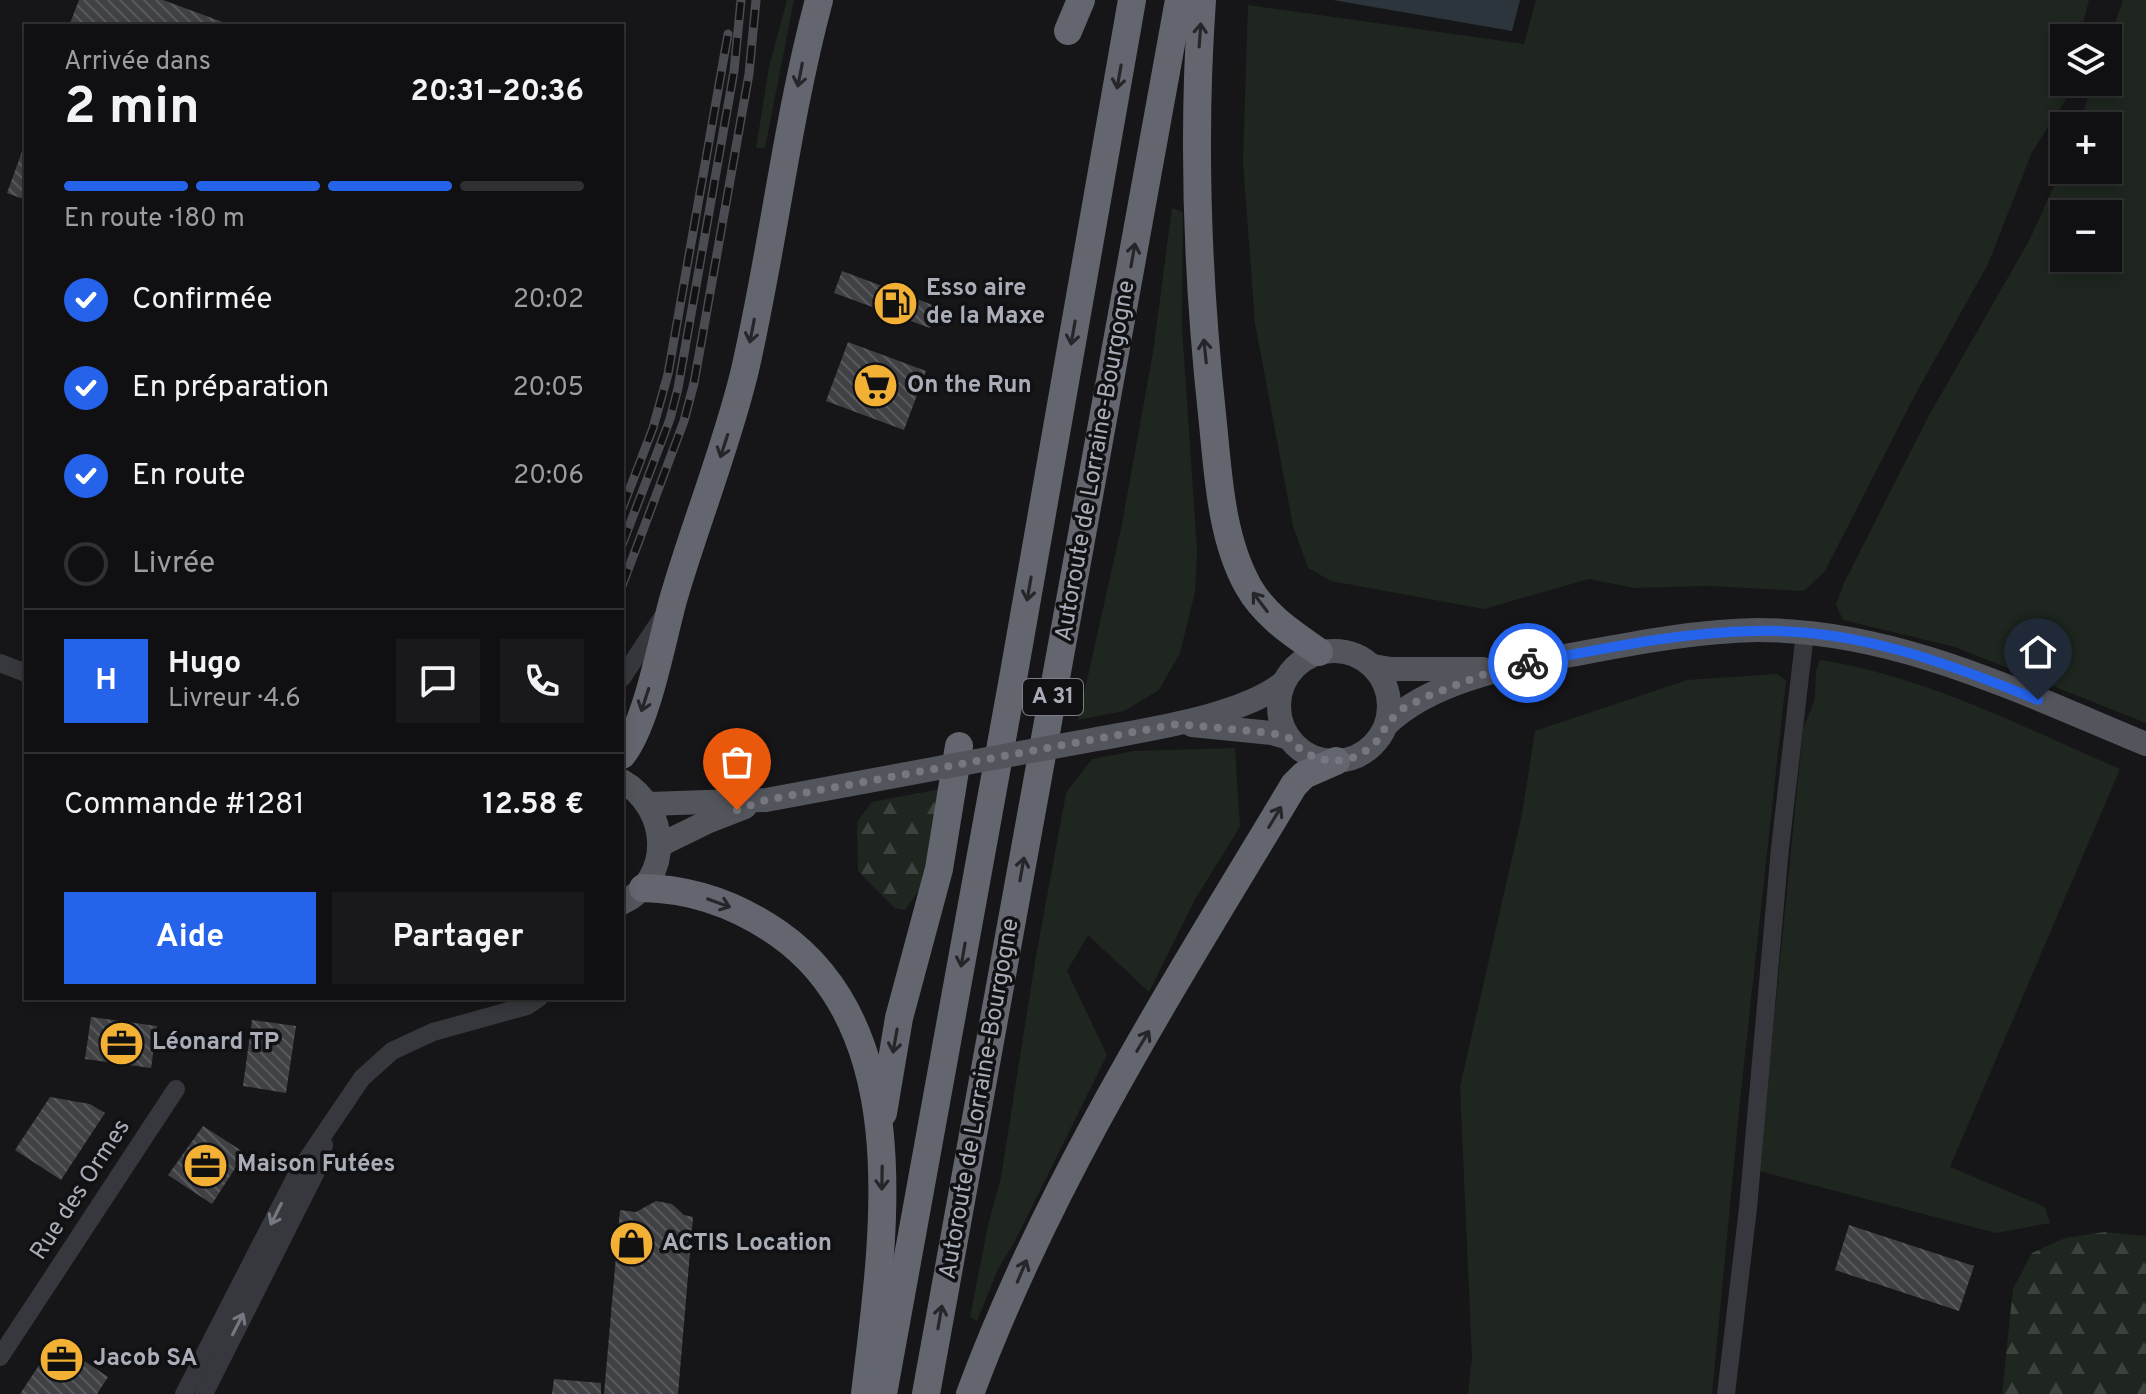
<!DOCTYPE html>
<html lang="fr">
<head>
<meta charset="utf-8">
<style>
  :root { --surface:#101012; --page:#19191b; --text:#f1f3f6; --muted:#9c9d9f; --line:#303032; --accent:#2563eb }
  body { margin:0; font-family:Overpass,sans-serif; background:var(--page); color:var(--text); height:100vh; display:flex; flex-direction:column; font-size:30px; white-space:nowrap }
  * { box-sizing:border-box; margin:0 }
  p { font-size:26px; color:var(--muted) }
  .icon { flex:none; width:44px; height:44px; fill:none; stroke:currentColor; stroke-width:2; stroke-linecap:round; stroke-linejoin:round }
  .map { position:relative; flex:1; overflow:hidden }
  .sheet { position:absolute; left:24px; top:24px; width:600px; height:976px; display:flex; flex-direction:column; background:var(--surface); border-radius:0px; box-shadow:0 4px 12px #0003,0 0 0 2px var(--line) }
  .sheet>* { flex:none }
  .fabs { position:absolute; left:2050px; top:24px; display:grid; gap:16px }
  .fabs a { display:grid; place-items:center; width:72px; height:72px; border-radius:0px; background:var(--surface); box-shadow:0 4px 12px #0003,0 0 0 2px var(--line); font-size:40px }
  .pin { position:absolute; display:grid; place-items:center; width:68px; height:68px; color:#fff; margin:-82px -34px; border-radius:50% 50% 50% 0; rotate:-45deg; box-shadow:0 0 8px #0007 }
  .pin .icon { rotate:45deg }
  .courier { position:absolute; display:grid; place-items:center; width:80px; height:80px; margin:-40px; border:6px solid #2563eb; border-radius:50%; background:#fff; color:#222; box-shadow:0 2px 10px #0007 }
  .headline em { font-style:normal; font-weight:700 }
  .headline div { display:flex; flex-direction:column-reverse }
  .headline { display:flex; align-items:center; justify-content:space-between; height:136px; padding:0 40px }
  h1 { font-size:52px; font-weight:700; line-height:60px }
  .bar { display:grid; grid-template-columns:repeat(4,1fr); gap:12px 8px; align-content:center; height:96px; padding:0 40px }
  .bar i { height:10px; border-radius:6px; background:var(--line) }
  .bar .on { background:var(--accent) }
  .bar p { grid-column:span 4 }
  .line { display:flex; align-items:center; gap:20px; padding:0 40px; border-top:2px solid var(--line) }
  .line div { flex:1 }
  .round { display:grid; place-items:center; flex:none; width:84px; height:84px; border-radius:0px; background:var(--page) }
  ol { padding:0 40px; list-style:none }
  li { display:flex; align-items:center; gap:24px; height:88px }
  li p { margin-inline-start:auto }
  li .icon { padding:8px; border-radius:50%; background:var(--accent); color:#fff; stroke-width:4 }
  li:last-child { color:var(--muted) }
  li i { width:44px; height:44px; border:4px solid var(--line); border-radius:50% }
  .primary-button { display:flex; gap:16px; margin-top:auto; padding:16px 40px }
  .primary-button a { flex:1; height:92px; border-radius:0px; background:var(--accent); color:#fff; font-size:32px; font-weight:700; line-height:92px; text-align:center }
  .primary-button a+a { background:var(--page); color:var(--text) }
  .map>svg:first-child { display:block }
</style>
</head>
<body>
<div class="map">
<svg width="2146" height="1394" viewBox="0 0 2146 1394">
  <defs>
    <pattern id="forest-firs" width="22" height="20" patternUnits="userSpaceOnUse" patternTransform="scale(2)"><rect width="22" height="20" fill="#1e261f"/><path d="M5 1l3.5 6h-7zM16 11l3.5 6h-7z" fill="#3c433d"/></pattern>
    <pattern id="building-back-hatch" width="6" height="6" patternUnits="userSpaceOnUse" patternTransform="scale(2)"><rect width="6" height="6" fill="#404145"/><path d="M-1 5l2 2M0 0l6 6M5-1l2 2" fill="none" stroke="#595a5e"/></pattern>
  </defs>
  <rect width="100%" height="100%" fill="#161618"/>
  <g fill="#1e261f" fill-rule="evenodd">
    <polygon points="787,0 794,0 765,148 756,148 769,67"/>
    <polygon points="1536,0 2089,0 2079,38 2064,38 2064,82 2070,82 2066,99 2032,152 1988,264 1914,397 1825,571 1804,591 1709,586 1634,588 1589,579 1484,609 1331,581 1308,568 1293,526 1255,323 1243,162 1248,5 1524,44"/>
    <path d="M 2123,0 L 2146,0 L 2146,723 L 1955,647 L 1843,620 L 1836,605 L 1844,583 L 1927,419 L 2030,239 L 2064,164 L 2064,170 L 2108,170 L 2108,126 L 2078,126 L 2094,82 L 2108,82 L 2108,43 ZM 2064,214 L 2108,214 L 2108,258 L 2064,258 Z"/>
    <polygon points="1172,208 1183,212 1182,327 1197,550 1195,592 1180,653 1159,690 1124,711 1078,720 1122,524 1153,352"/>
    <path d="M 1820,660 C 1925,676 2023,727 2120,769 L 1950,1167 L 2045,1207 L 2050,1223 L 1996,1233 L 1759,1171 L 1803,729 L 1815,699 L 1816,671 Z"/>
    <polygon points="1777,674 1786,680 1740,1101 1712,1394 1468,1394 1472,1358 1460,1087 1522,814 1535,731 1687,680"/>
    <polygon points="1235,748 1240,827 1194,901 1149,992 1088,935 1067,971 1107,1055 1016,1239 998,1269 977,1321 970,1317 988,1225 1001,1177 1035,962 1066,793 1092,759 1134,751"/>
  </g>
  <g fill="url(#forest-firs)">
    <polygon points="941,789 924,883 905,910 895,908 858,871 857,822 872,802"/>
    <polygon points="2105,1232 2146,1236 2146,1394 2002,1394 2013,1289 2032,1253 2065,1238"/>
  </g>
  <polygon fill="#2c353c" points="1333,0 1520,0 1512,31"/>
  <g fill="url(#building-back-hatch)">
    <polygon points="79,0 163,0 228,24 69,26"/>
    <polygon points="24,146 26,147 26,200 7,193"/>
    <polygon points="842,271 938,307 930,328 834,293"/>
    <polygon points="848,342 926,371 904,430 826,401"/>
    <polygon points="91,1017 157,1026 151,1068 85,1059"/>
    <polygon points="252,1020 296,1026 286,1093 243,1086"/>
    <polygon points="50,1097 90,1104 105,1113 61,1180 15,1150"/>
    <polygon points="203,1126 245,1153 212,1204 168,1175"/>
    <polygon points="656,1201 672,1204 684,1215 693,1217 678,1394 604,1394 620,1210 636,1212"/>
    <polygon points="1849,1225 1974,1266 1959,1311 1835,1270"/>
    <polygon points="55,1341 108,1377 97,1394 20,1394"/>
    <polygon points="554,1379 601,1383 601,1394 552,1394"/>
  </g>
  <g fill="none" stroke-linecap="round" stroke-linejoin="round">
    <g stroke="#37383d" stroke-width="18">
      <polyline points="0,663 26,673"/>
      <polyline points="622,678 662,618"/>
      <polyline points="0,1357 176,1089"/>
      <polyline points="184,1394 297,1174 362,1078 392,1051 433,1032 527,1006 539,998"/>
      <polyline points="204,1394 315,1174 324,1145"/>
      <polyline points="1726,1394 1748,1208 1780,848 1805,633"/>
    </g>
    <g stroke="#53555c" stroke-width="24">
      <circle cx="1334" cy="706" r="55"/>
      <polyline points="1373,666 1391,669 1483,669"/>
      <path d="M 1387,724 C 1430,683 1502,668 1560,657 C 1625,645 1691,631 1758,630 C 1896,630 2022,693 2146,744"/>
      <polyline points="1192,725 1272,733 1289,738"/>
      <path d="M 1097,739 C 1150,729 1241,716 1283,683"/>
      <path d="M 622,781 C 669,808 674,878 622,903"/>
      <polyline points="649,804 766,800 944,767"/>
      <polyline points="660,845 709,821 745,807"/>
    </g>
    <g stroke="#63666e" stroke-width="28">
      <path d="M 1202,0 C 1192,140 1197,274 1212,414 C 1218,470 1220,536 1248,586 C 1264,615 1292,633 1319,652"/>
      <polyline points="1068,31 1081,0"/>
      <path d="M 622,755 C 647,724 662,640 673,600 C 695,524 725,451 744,374 C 773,250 786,123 819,0"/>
      <path d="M 643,888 C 692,889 739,906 779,934 C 919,1033 882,1248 865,1394"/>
      <polyline points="883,1113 899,1018 939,869 959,746"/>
      <polyline points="883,1394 1014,673 1132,0"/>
      <polyline points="926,1394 1179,0"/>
      <path d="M 970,1394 C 1050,1178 1176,982 1294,785 L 1304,775 L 1336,761"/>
    </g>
    <defs>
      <g id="rail">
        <polyline points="622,509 653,428 668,374 728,34"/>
        <polyline points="622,545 670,419 678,388 734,71 741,0"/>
        <polyline points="622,586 684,421 694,383 749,74 756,0"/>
      </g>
    </defs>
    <use href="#rail" stroke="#4a4c52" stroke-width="9"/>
    <use href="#rail" stroke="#111113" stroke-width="6" stroke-dasharray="18" stroke-linecap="butt"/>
    <polyline stroke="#53555c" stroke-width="24" points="944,767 1097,739"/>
  </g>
  <defs><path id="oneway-shaft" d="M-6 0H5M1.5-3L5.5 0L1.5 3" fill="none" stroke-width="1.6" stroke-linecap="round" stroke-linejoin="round" transform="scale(2)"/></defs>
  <g stroke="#26262a">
    <use href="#oneway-shaft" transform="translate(1200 35) rotate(-86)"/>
    <use href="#oneway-shaft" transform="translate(800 75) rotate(101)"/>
    <use href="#oneway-shaft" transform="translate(1119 77) rotate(100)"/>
    <use href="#oneway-shaft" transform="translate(1133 255) rotate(-80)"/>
    <use href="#oneway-shaft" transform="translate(752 331) rotate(101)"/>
    <use href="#oneway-shaft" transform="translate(1073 333) rotate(100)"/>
    <use href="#oneway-shaft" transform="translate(1205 351) rotate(-96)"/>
    <use href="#oneway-shaft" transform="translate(724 446) rotate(108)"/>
    <use href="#oneway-shaft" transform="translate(1029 589) rotate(100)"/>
    <use href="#oneway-shaft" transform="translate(1260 602) rotate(-127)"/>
    <use href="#oneway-shaft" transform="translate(645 700) rotate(108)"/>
    <use href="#oneway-shaft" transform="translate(1275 817) rotate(-59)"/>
    <use href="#oneway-shaft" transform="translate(1022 869) rotate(-80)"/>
    <use href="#oneway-shaft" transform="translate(719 903) rotate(20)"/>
    <use href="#oneway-shaft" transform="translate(963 955) rotate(100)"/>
    <use href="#oneway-shaft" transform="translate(895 1041) rotate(100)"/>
    <use href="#oneway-shaft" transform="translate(1143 1041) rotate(-59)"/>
    <use href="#oneway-shaft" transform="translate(882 1178) rotate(91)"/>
    <use href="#oneway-shaft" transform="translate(1022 1271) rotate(-67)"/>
    <use href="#oneway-shaft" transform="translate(940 1317) rotate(-80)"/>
  </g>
  <g stroke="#757881">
    <use href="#oneway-shaft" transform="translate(276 1214) rotate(117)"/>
    <use href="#oneway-shaft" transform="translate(238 1324) rotate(-63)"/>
  </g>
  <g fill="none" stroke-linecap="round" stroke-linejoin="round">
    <polyline stroke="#757880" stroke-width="8" stroke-dasharray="0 14.4" points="737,810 766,800 1177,724 1272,733 1289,738 1302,751 1318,759 1336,761 1352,758 1367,750 1379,739 1387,724 1402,709 1430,695 1501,668 1528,663"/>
    <path stroke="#2563eb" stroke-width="10" d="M 1528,663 C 1603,649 1679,632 1756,631 C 1855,628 1948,663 2038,700"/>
  </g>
  <defs>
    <symbol id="fuel-disc" viewBox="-11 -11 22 22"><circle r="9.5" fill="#f2b134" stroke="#111113"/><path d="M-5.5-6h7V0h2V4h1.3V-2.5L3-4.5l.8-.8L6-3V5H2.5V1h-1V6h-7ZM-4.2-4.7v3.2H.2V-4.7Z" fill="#111"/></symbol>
    <symbol id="supermarket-disc" viewBox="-11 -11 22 22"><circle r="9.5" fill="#f2b134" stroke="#111113"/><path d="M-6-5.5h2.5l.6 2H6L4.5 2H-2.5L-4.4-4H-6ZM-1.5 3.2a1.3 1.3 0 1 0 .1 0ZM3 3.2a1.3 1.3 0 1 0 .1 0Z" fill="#111"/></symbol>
    <symbol id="office-disc" viewBox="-11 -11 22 22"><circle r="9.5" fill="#f2b134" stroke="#111113"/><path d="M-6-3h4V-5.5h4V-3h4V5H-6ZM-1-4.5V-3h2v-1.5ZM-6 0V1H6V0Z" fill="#111"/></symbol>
    <symbol id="shop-disc" viewBox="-11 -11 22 22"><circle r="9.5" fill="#f2b134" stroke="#111113"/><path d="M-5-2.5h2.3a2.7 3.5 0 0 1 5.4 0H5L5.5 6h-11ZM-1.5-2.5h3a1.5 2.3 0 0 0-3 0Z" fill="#111"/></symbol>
  </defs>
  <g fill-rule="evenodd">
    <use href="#fuel-disc" x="870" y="278" width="51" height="51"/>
    <use href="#supermarket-disc" x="850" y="360" width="51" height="51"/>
    <use href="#office-disc" x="96" y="1018" width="51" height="51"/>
    <use href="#office-disc" x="180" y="1140" width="51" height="51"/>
    <use href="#shop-disc" x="606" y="1218" width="51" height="51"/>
    <use href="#office-disc" x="36" y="1334" width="51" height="51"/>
  </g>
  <g text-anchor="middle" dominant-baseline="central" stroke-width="7" stroke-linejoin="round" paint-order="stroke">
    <rect fill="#111113" stroke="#7b7e86" stroke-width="2" x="1023" y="679" width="60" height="36" rx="6"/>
    <g font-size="22" font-weight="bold" fill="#a8adb8">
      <text x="1053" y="697">A 31</text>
    </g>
    <g font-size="24" font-weight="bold" fill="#a8adb8" stroke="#111113" text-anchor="start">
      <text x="926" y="289">Esso aire<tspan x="926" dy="28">de la Maxe</tspan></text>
      <text x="907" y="386">On the Run</text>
      <text x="152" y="1043">Léonard TP</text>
      <text x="237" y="1165">Maison Futées</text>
      <text x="662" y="1244">ACTIS Location</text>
      <text x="93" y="1359">Jacob SA</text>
    </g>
    <g font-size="24" fill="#a8adb8" stroke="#111113">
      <text transform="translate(1096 461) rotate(-80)">Autoroute de Lorraine-Bourgogne</text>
      <text transform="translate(980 1099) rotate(-80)">Autoroute de Lorraine-Bourgogne</text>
      <text transform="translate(81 1190) rotate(-57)">Rue des Ormes</text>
    </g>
  </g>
</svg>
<div class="fabs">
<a><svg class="icon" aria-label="layers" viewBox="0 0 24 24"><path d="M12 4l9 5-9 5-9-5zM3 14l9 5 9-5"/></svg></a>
<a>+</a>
<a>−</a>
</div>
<div class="pin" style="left:737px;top:810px;background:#ea580c"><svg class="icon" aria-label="bag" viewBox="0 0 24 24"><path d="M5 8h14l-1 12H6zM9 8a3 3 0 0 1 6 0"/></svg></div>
<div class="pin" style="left:2038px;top:700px;background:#1f2937"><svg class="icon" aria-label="home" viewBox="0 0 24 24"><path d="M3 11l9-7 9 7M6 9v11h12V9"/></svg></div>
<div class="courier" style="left:1528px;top:663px"><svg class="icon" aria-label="bike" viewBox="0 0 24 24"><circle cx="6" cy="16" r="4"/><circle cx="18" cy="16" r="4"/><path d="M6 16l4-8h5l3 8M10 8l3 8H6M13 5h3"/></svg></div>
<section class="sheet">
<div class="headline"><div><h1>2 min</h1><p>Arrivée dans</p></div><em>20:31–20:36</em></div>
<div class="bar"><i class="on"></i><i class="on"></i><i class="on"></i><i></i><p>En route · 180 m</p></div>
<ol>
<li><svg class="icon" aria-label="check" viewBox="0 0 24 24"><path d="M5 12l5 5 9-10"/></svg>Confirmée<p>20:02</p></li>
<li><svg class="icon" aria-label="check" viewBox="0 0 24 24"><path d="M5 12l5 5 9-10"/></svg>En préparation<p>20:05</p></li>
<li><svg class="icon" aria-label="check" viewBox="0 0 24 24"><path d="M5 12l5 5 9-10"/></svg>En route<p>20:06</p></li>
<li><i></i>Livrée</li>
</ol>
<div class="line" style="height:144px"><b class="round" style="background:var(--accent);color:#fff">H</b><div><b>Hugo</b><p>Livreur · 4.6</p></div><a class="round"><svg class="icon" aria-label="chat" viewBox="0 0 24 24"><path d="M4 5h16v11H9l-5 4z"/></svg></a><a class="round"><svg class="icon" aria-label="phone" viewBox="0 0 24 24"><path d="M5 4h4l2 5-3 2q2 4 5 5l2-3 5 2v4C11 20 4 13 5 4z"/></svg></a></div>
<div class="line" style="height:104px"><div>Commande #1281</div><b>12.58 €</b></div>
<div class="primary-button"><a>Aide</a><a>Partager</a></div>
</section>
</div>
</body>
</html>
